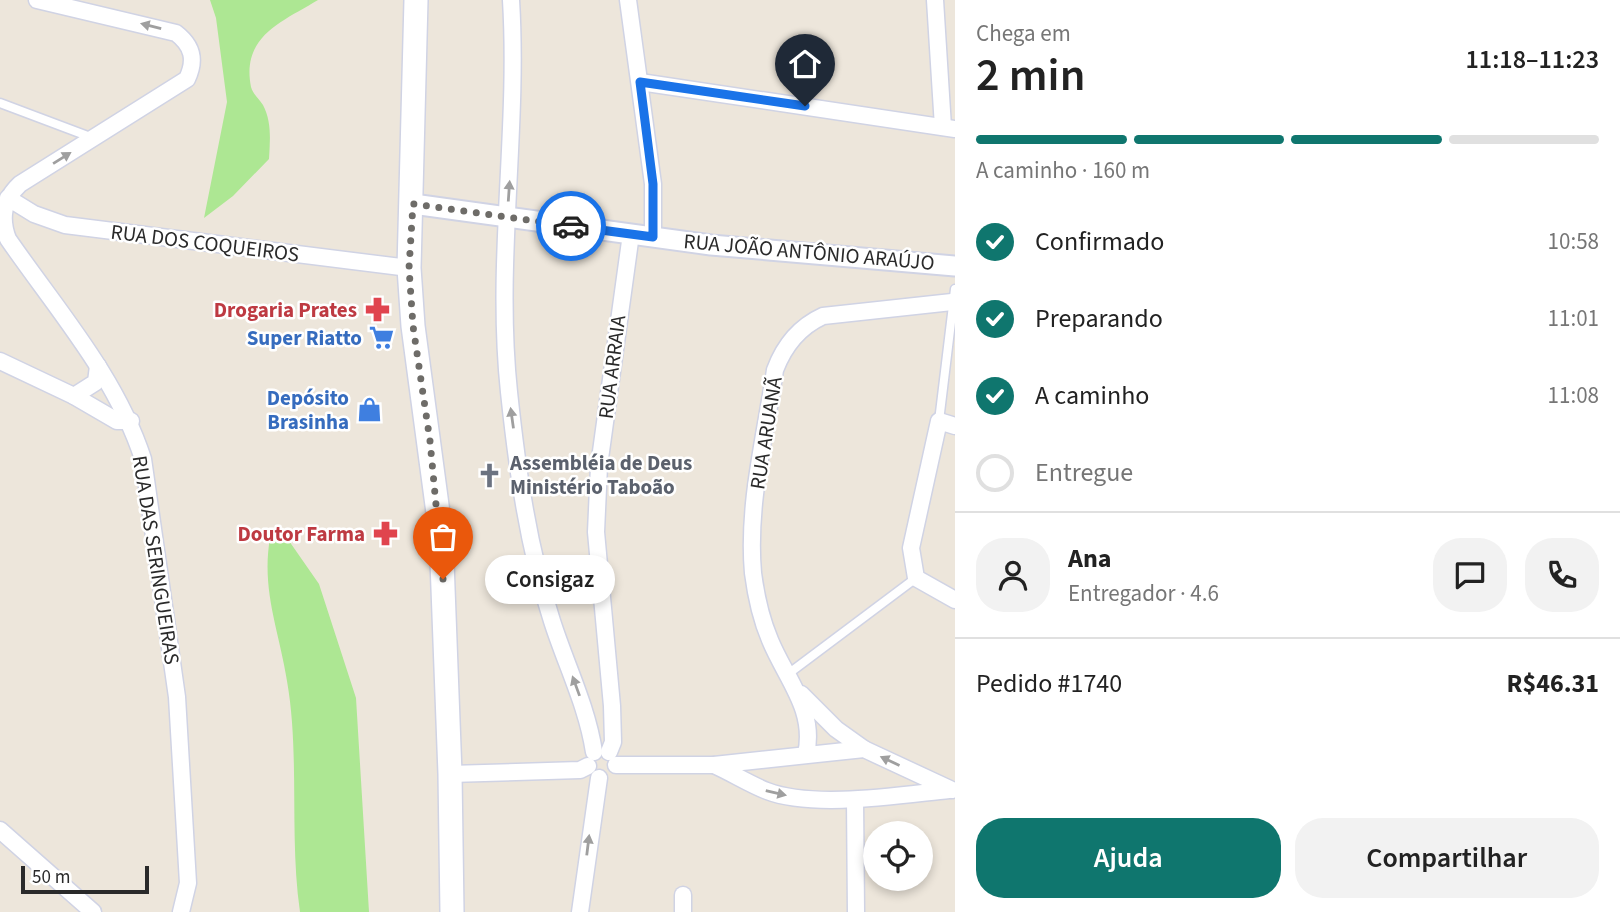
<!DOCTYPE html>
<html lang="pt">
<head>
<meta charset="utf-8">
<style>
  :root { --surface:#fff; --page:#f2f2f2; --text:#222; --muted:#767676; --line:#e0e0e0; --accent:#0f766e }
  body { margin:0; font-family:"Source Sans 3",sans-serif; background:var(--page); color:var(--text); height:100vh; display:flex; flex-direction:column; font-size:26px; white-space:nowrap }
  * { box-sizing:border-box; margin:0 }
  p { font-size:23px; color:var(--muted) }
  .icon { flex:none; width:38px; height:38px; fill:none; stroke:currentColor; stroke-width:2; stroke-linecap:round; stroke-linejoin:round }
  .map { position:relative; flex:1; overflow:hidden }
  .drawer { display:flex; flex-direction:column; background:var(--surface); width:665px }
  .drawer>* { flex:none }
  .buttons { position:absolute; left:863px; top:821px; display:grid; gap:14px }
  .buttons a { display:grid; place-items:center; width:70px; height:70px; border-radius:50%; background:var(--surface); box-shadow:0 4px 10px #0003; font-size:35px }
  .scale { position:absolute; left:21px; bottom:18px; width:128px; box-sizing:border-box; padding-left:7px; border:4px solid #2a2a2a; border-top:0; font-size:19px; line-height:24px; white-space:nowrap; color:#2a2a2a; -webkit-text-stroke:5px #fff; paint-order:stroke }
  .pin { position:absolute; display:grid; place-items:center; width:60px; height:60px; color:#fff; margin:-72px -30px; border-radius:50% 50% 50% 0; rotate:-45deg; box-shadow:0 0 7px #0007 }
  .pin .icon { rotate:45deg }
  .courier { position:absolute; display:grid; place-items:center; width:70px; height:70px; margin:-35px; border:5px solid #1a73e8; border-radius:50%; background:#fff; color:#222; box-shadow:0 2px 9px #0007 }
  .bubble { position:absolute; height:49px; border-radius:24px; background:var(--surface); box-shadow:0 4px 10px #0003; font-size:23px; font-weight:600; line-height:49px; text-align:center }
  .summary em { font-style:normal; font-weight:600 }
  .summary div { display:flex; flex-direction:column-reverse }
  .summary { display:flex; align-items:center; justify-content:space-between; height:119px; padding:0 21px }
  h1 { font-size:46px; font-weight:600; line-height:52px }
  .bar { display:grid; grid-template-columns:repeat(4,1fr); gap:10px 7px; align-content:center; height:84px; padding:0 21px }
  .bar i { height:9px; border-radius:5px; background:var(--line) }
  .bar .active { background:var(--accent) }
  .bar p { grid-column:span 4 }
  .line { display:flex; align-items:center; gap:18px; padding:0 21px; border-top:2px solid var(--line) }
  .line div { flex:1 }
  .round { display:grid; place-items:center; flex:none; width:74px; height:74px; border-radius:28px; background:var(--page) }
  ol { padding:0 21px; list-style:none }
  li { display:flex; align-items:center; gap:21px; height:77px }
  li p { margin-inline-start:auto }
  li .icon { padding:7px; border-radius:50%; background:var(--accent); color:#fff; stroke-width:4 }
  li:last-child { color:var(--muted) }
  li i { width:38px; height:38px; border:4px solid var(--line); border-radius:50% }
  .cta { display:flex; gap:14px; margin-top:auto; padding:14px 21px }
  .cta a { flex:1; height:80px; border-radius:28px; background:var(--accent); color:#fff; font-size:28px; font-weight:600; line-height:80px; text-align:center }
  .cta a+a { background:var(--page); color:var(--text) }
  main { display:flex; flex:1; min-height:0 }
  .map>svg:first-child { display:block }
</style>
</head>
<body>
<main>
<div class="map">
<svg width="955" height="912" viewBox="0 0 955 912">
  <rect width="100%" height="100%" fill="#ede6db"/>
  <g fill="#ade793">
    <path d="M 210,0 L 318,0 C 282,22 241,36 251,87 C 253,94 259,99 263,105 C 272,122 270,141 269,159 L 233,196 L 204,218 L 227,102 L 216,18 Z"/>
    <path d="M 270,538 L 287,538 L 319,584 L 356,698 L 369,912 L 300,912 C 289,836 300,755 287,681 C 279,630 261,590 270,538 Z"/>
  </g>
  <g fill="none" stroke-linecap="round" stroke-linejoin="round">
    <defs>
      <g id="service">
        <polyline points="0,103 93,138"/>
        <polyline points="939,421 955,289"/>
        <polyline points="788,674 916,578"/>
      </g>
      <g id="minor">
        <path d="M 37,0 L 176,33 C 193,46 196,60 187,79 L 20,184 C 3,200 0,218 8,239 C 57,310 116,376 143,459 L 177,697 L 188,883 L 181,912"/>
        <path d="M 511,0 C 519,131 495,261 509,392 C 517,468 528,547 552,621 C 566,665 587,706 594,752"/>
        <polyline points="628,0 653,184 653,237"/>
        <polyline points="935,0 943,127"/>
        <polyline points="640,82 955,129"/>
        <polyline points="8,198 34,214 65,225 409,268"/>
        <polyline points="0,361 74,396 117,421 131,421"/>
        <polyline points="74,396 96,382 98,366"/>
        <polyline points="955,426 939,421 911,548 916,578 955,600"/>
        <polyline points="801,694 836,729 864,749"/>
        <polyline points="609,752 613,742 612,706 596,532 599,466 631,234"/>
        <path d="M 806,754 C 816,710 786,679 770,640 C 761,619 756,596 753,573 C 747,506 765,437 775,370 C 784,346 799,327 823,316 L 952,302"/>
        <polyline points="616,765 714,765 864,749 952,790"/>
        <path d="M 714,765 C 732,773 749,784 767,791 C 814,809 900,795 949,790"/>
        <polyline points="450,774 580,770 588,766"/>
        <polyline points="855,800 856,912"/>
        <polyline points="0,830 93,912"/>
        <polyline points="683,895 683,912"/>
        <polyline points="580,912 599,778"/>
      </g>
      <polyline id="tertiary" points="413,204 711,245 955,266"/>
      <polyline id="secondary" points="416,0 409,268 413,326 441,535 450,774 452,912"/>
    </defs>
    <use href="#service" stroke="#d0d3e4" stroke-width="11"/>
    <use href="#minor" stroke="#d0d3e4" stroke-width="19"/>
    <use href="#tertiary" stroke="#d0d3e4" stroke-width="23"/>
    <use href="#secondary" stroke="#d0d3e4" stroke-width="26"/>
    <use href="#service" stroke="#fff" stroke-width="8"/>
    <use href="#minor" stroke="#fff" stroke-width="16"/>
    <use href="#tertiary" stroke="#fff" stroke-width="19"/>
    <use href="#secondary" stroke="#fff" stroke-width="23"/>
  </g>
  <defs><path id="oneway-solid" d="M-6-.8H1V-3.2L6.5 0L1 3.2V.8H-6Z" transform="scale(1.75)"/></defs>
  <g fill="#9f9f9f">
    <use href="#oneway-solid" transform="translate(151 26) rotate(-166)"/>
    <use href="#oneway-solid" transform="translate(62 158) rotate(-32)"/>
    <use href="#oneway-solid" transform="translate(509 191) rotate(-86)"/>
    <use href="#oneway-solid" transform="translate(512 418) rotate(-98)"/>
    <use href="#oneway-solid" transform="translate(576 686) rotate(-110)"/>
    <use href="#oneway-solid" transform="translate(890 761) rotate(-155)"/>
    <use href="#oneway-solid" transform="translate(776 793) rotate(13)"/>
    <use href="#oneway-solid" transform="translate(588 845) rotate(-83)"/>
  </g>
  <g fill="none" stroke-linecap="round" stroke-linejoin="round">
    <polyline stroke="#6e6c68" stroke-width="7" stroke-dasharray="0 12.6" points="443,579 430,441 413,326 409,268 413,204 571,226"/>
    <polyline stroke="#1a73e8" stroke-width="9" points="571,226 653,237 653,184 640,82 805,106"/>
  </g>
  <defs>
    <symbol id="pharmacy-bare" viewBox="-9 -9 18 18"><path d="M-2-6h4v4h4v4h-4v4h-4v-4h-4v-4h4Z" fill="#e0444e" stroke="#fff" stroke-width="2.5" paint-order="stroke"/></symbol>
    <symbol id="supermarket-bare" viewBox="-9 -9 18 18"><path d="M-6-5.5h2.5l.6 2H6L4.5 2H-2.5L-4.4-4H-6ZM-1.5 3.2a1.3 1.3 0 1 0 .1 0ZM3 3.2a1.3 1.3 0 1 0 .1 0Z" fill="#3f7fe0" stroke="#fff" stroke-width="2.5" paint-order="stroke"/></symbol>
    <symbol id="shop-bare" viewBox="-9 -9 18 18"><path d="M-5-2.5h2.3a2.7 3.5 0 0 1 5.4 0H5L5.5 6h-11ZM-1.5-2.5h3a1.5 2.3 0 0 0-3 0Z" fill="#3f7fe0" stroke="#fff" stroke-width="2.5" paint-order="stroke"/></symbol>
    <symbol id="church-bare" viewBox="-9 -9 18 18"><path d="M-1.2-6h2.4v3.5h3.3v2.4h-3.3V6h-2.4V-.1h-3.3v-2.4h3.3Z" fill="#6b7280" stroke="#fff" stroke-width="2.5" paint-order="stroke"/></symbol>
  </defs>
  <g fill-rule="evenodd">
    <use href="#pharmacy-bare" x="360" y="292" width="35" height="35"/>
    <use href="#supermarket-bare" x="364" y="320" width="35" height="35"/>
    <use href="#shop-bare" x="352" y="392" width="35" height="35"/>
    <use href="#church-bare" x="472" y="458" width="35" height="35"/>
    <use href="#pharmacy-bare" x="368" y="516" width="35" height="35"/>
  </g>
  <g text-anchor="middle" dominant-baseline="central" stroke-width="5" stroke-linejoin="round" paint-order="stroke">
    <g font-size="21" fill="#2a2a2a" stroke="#fff">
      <text transform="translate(205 243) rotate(7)">RUA DOS COQUEIROS</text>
      <text transform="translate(809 252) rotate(5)">RUA JOÃO ANTÔNIO ARAÚJO</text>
      <text transform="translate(612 367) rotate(-83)">RUA ARRAIA</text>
      <text transform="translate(766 433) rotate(-81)">RUA ARUANÃ</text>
      <text transform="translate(156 560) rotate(81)">RUA DAS SERINGUEIRAS</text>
    </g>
    <g font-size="21" font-weight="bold" fill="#be3a42" stroke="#fff" text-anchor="end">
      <text x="357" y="310">Drogaria Prates</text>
      <text x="365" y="534">Doutor Farma</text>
    </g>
    <g font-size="21" font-weight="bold" fill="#366cbe" stroke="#fff" text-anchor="end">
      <text x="362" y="338">Super Riatto</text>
      <text x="349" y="398">Depósito<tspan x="349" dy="24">Brasinha</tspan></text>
    </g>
    <g font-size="21" font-weight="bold" fill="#5b616d" stroke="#fff" text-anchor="start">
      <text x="510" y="463">Assembléia de Deus<tspan x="510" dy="24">Ministério Taboão</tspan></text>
    </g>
  </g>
</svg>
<div class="buttons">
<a><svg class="icon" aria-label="locate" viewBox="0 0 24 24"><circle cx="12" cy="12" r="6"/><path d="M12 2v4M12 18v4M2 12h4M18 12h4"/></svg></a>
</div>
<div class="scale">50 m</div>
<div class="pin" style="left:443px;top:579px;background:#ea580c"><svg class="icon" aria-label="bag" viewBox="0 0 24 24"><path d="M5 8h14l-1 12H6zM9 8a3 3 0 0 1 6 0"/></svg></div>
<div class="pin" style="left:805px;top:106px;background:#1f2937"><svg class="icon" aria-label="home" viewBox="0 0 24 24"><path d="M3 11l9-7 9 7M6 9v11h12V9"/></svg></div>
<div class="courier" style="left:571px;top:226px"><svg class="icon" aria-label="car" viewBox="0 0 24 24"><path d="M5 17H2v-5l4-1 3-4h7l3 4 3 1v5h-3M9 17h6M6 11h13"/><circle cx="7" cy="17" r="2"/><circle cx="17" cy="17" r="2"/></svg></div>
<div class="bubble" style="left:485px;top:555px;width:130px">Consigaz</div>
</div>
<section class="drawer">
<div class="summary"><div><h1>2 min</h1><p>Chega em</p></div><em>11:18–11:23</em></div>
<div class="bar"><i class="active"></i><i class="active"></i><i class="active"></i><i></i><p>A caminho · 160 m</p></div>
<ol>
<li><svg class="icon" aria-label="check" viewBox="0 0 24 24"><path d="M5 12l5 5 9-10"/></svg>Confirmado<p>10:58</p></li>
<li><svg class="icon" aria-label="check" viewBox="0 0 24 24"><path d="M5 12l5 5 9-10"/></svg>Preparando<p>11:01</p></li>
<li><svg class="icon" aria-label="check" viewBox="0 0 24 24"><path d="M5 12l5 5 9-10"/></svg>A caminho<p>11:08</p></li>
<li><i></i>Entregue</li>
</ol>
<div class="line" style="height:126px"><a class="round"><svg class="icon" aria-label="person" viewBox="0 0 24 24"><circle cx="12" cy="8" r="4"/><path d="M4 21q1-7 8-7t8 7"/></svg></a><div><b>Ana</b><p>Entregador · 4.6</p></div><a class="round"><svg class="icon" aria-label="chat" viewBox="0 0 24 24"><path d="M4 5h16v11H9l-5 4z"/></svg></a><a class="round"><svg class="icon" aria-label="phone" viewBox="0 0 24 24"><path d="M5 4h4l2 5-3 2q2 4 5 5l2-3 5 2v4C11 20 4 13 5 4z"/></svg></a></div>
<div class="line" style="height:91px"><div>Pedido #1740</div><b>R$46.31</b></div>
<div class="cta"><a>Ajuda</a><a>Compartilhar</a></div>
</section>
</main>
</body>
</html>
